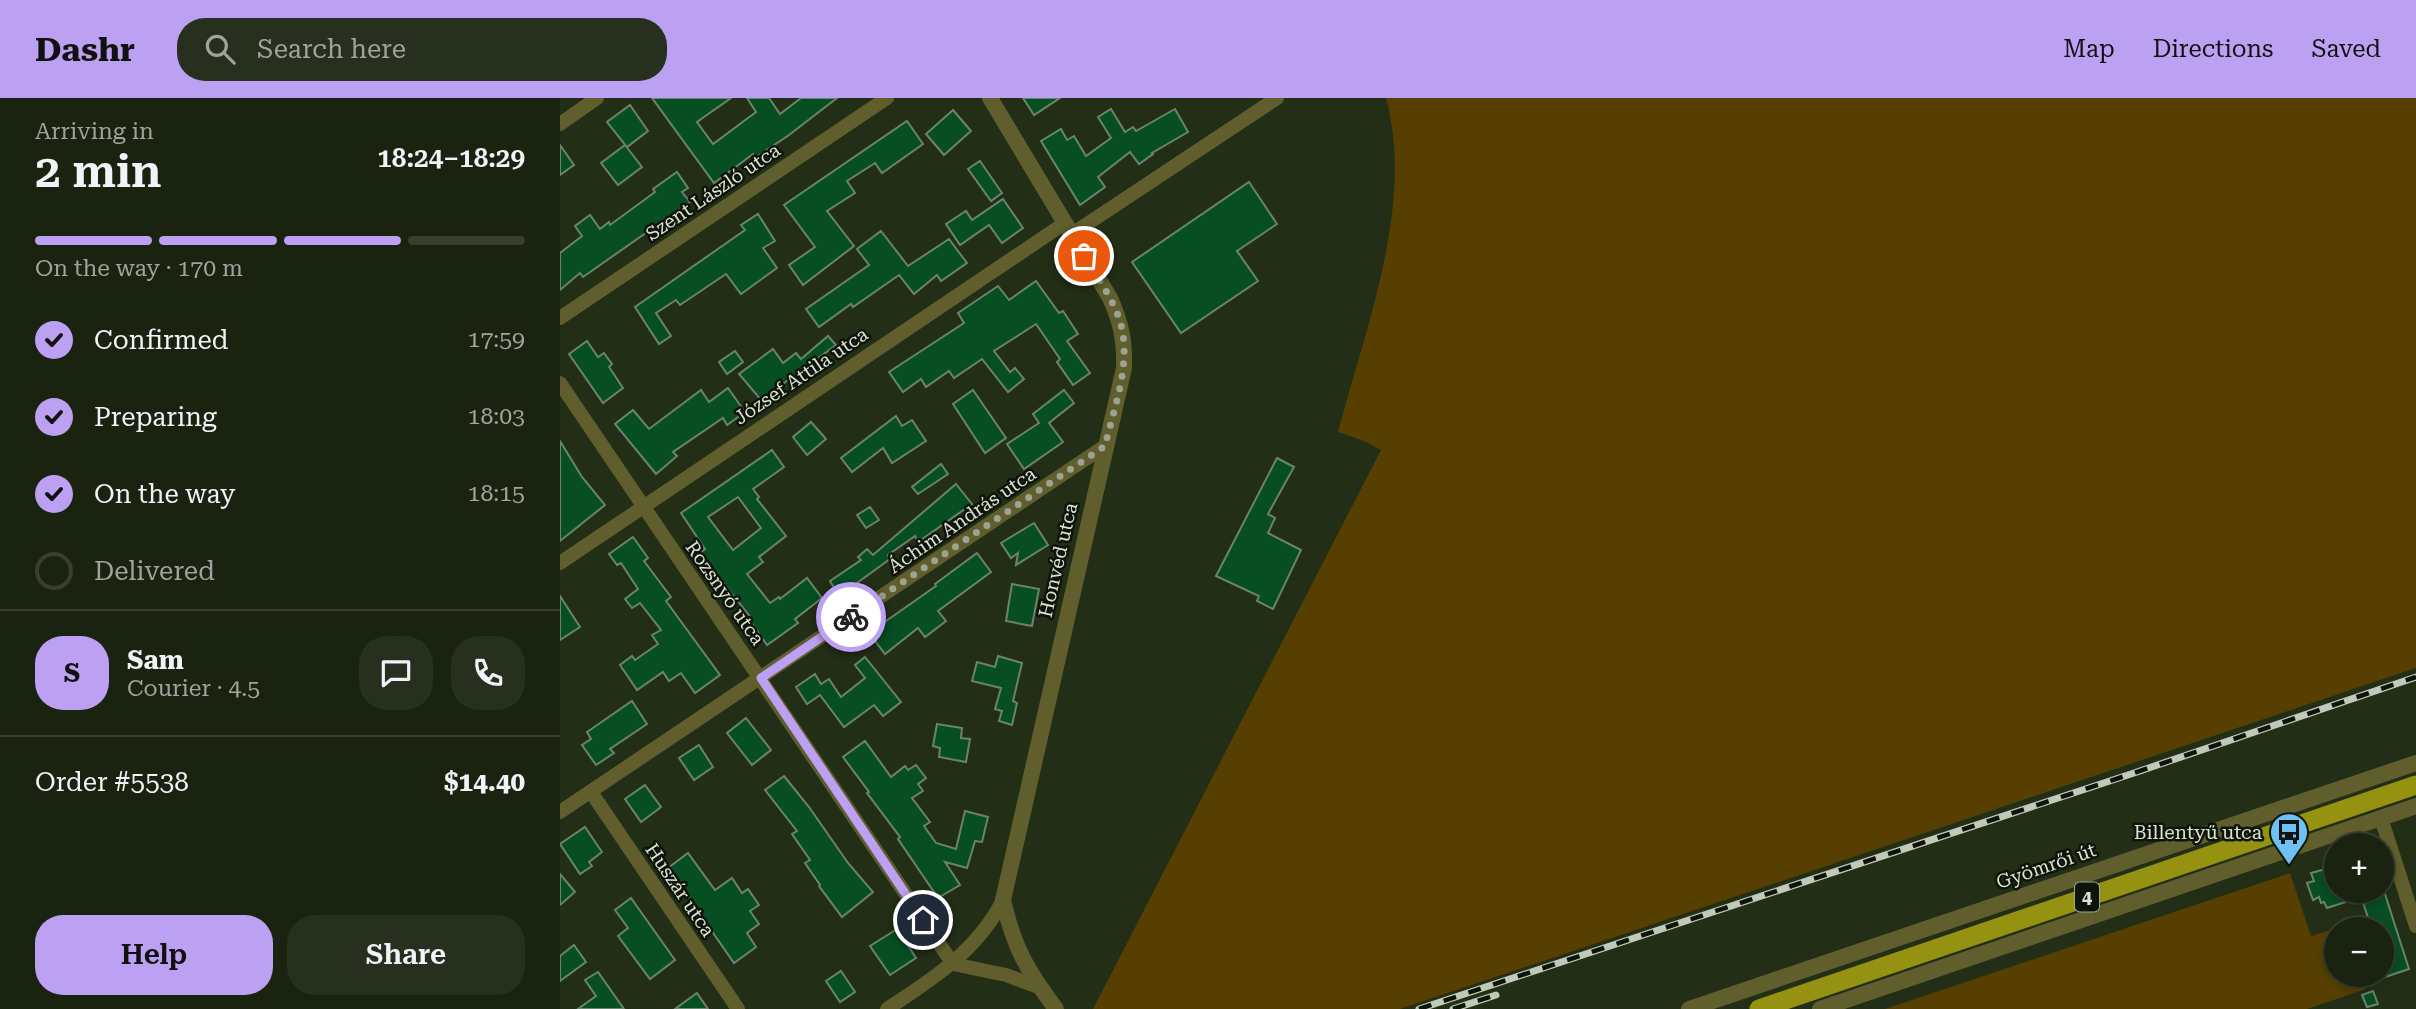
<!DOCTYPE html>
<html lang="en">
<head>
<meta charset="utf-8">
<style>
  :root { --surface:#1a2210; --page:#272f1e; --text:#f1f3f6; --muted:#9fa49f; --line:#383f30; --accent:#bca0f2 }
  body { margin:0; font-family:"Roboto Serif",serif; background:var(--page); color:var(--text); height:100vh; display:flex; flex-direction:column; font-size:26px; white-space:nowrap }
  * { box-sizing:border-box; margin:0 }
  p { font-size:23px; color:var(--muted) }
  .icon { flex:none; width:38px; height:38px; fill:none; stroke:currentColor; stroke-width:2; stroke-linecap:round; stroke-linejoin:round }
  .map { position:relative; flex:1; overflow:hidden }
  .details { display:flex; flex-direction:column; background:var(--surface); width:560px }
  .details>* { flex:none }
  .fabs { position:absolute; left:1764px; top:735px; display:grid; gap:14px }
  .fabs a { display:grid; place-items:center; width:70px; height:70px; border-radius:50%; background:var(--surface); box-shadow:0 4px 10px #0003,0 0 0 2px var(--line); font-size:35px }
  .pin { position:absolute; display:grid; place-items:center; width:60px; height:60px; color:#fff; margin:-30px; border:4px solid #fff; border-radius:50%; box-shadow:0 2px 7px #0007 }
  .courier { position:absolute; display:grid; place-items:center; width:70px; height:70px; margin:-35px; border:5px solid #bca0f2; border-radius:50%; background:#fff; color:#222; box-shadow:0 2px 9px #0007 }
  .head em { font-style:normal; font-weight:600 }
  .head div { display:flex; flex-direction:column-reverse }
  .head { display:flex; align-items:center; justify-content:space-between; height:119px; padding:0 35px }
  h1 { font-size:46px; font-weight:600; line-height:52px }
  .bar { display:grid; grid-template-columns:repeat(4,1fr); gap:10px 7px; align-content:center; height:84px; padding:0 35px }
  .bar i { height:9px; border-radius:5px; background:var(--line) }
  .bar .current { background:var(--accent) }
  .bar p { grid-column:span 4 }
  .line { display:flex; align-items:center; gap:18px; padding:0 35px; border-top:2px solid var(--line) }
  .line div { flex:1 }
  .round { display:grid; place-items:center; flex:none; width:74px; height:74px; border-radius:28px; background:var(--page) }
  ol { padding:0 35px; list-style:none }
  li { display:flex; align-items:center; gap:21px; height:77px }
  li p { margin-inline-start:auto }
  li .icon { padding:7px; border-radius:50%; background:var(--accent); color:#111; stroke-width:4 }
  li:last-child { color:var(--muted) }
  li i { width:38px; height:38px; border:4px solid var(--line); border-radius:50% }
  .cta { display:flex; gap:14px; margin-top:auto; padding:14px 35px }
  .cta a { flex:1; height:80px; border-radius:28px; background:var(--accent); color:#111; font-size:28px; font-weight:600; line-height:80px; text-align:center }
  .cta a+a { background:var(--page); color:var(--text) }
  header { display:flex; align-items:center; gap:42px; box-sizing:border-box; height:98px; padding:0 35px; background:var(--accent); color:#111 }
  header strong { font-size:33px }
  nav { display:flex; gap:38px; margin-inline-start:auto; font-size:24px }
  .search { width:490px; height:63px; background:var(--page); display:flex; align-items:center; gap:18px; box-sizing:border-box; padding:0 24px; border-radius:28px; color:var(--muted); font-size:26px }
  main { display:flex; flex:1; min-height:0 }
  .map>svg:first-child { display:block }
</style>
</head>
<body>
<header>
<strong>Dashr</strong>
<div class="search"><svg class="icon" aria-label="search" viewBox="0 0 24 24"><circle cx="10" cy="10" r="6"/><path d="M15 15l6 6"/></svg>Search here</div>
<nav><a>Map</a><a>Directions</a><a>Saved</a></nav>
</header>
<main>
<section class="details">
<div class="head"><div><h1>2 min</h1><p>Arriving in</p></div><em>18:24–18:29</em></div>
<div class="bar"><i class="current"></i><i class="current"></i><i class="current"></i><i></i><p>On the way · 170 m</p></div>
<ol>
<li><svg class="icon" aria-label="check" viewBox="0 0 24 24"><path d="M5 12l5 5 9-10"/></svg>Confirmed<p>17:59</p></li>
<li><svg class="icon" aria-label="check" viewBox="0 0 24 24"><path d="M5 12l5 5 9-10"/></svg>Preparing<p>18:03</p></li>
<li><svg class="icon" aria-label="check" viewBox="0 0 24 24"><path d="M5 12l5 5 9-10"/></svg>On the way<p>18:15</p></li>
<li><i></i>Delivered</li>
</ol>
<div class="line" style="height:126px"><b class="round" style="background:var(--accent);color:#111">S</b><div><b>Sam</b><p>Courier · 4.5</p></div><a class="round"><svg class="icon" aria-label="chat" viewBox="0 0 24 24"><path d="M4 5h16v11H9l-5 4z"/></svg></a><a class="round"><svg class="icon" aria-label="phone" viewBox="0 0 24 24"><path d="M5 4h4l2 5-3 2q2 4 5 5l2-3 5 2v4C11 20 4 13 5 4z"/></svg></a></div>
<div class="line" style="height:91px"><div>Order #5538</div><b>$14.40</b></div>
<div class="cta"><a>Help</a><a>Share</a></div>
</section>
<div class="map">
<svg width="1856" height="911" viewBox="0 0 1856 911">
  <rect width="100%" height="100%" fill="#232e16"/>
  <g fill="#563f00">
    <path d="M 826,0 L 1856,0 L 1856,570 L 840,911 L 533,911 L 821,352 L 804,343 L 778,334 C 805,231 855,107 826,0 Z"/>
    <polygon points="1730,775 1751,838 1785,828 1786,831 1776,831 1776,877 1801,877 1806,891 1747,911 1325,911"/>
  </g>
  <g fill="#074e22" stroke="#6a836e" stroke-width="2" fill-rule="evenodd">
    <polygon points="92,0 171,0 137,24 153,46 196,14 187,0 209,0 220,16 241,0 277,0 229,37 195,60 193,56 189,59 154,85"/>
    <polygon points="463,0 500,0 474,17"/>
    <polygon points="70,7 88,33 67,49 47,24"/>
    <polygon points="551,11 565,34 573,29 576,33 615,11 628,34 592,55 593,56 579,66 570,54 538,79 545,89 520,107 481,43 501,31 507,42 514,38 526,58 551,40 538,19"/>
    <polygon points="393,12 411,33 384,57 366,36"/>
    <polygon points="347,23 363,46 322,75 315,65 287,83 295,95 267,113 294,148 243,187 229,167 255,149 224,107"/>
    <polygon points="0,47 14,67 0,77"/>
    <polygon points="65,47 82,69 58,87 41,65"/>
    <polygon points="420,63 442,95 431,103 408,71"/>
    <polygon points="117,74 128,90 122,94 130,104 23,179 20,175 0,192 0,155 22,138 15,128 30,117 40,131 49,124 50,127 95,94 93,91"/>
    <polygon points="689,84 717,126 677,153 698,183 621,235 572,164"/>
    <polygon points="443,101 463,130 442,145 429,127 400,147 386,126 406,113 412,122"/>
    <polygon points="198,116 215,143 203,150 217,170 181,196 166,176 120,207 116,202 96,215 111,238 99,246 75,209 185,132 181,127"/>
    <polygon points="321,133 348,168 389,141 407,165 381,183 377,177 354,196 339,177 293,209 291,206 259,229 246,211 309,167 297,151"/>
    <polygon points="476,183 499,215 503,213 518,236 507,243 530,275 513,287 497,264 500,261 476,226 434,253 450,274 455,270 464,281 448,294 422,261 394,280 389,273 366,289 361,281 343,294 329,274 404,225 398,215 438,188 449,202"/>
    <polygon points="268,238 276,247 201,302 179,276 213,251 223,265 236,255 241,261"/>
    <polygon points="27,243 38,259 44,255 52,266 49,269 63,290 43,305 9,256"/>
    <polygon points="175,253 183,264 167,276 159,264"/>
    <polygon points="168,290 185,314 167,327 163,320 113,354 117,358 96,376 55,326 73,312 89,331 141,292 149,304"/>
    <polygon points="413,292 446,340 425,355 393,306"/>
    <polygon points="504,292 514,305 489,325 503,344 464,371 447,346 479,325 473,316"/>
    <polygon points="336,318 342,328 352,322 366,343 332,365 323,350 292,374 281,360"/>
    <polygon points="251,324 266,341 247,357 233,339"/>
    <polygon points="0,343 22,379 45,407 0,443"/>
    <path d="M 212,352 L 224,369 L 193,391 L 199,399 L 197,401 L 226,438 L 199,459 L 203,464 L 187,476 L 210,505 L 219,499 L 220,501 L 247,480 L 262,500 L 235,521 L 238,525 L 207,547 L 189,521 L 191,520 L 140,455 L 145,451 L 121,415 ZM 178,399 L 201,430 L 173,452 L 148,419 Z"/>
    <polygon points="717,360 734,369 708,416 715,420 708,435 741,452 713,511 697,503 699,498 656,478"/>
    <polygon points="381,366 388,376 358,396 352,389"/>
    <polygon points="396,386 412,406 358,444 355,438 328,457 330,461 279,498 270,483 301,462 298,459 307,451 313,457"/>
    <polygon points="310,409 319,422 306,430 297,417"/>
    <polygon points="474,425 488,447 456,467 458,455 451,460 441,445"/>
    <polygon points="73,439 88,460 84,463 111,499 106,503 160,577 135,595 121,575 109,583 103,574 77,592 60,567 72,558 75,562 98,546 92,537 101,532 80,505 72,510 65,501 78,491 61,465 57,467 49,456"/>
    <polygon points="417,455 431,474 378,513 386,523 365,539 358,530 325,556 309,535 376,488 375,486"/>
    <polygon points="452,486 479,491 472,528 446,523"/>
    <polygon points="0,498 20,529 0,542"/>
    <polygon points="438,558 462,565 453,603 457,605 452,627 439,623 442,613 435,611 441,590 412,583 417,564 435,569"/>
    <polygon points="305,559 341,604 323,618 314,607 284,629 260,597 247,606 236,589 255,576 261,586 269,581 281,599 305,580 295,567"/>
    <polygon points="72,603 87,626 50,651 54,655 36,667 22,647 31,641 27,634"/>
    <polygon points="186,620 211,652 192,667 167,635"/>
    <polygon points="377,626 402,630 401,640 410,641 406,664 379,659 380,650 373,648"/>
    <polygon points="305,643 331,679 345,668 348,672 356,667 366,680 358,686 363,693 352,700 370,724 364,728 376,745 396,751 405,713 428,719 422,744 415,743 407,770 385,764 400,787 378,800 338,741 340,739 307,695 309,694 283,659"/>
    <polygon points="139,647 153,669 134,682 119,660"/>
    <polygon points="224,678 249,709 288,765 313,794 282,819 259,788 260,787 245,765 250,762 232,736 237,733 205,692"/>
    <polygon points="85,687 101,709 81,724 65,701"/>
    <polygon points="25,729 42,754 29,764 32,768 20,776 0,746"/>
    <polygon points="128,755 155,792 172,780 182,795 188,791 199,807 190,813 199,826 187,835 196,849 174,865 108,770"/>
    <polygon points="1766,771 1773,793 1824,793 1849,871 1822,880 1822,831 1812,831 1801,799 1767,810 1764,804 1761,805 1759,799 1753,802 1747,785 1754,783 1751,775"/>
    <polygon points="0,776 15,794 0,807"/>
    <polygon points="71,800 115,862 90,881 58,838 68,830 55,812"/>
    <polygon points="337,831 356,860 330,877 310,848"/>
    <polygon points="14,847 26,864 0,883 0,858"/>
    <polygon points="281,873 295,894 280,904 266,883"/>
    <polygon points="38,874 64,911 18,911 36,898 25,882"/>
    <polygon points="1813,893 1818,906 1807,909 1802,897"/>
    <polygon points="137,895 148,911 115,911"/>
  </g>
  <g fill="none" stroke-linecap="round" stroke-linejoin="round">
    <g stroke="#605e2c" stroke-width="14">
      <polyline points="0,26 37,0"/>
      <polyline points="512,136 717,0"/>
      <polyline points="0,220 327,0"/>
      <polyline points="0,285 393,866"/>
      <polyline points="0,465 505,125"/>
      <polyline points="31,694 178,911"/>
      <polyline points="0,714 545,348"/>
      <polyline points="1821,720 1856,828"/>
      <polyline points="393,866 446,877 481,890"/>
      <path d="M 327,911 C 373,881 418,852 443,802"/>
    </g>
    <g stroke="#605e2c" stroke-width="16">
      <path d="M 430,0 L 550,200 C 561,224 565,244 564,270 L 443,802 C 454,850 467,872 496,911"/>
      <polyline points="1129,911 1856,665"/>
      <polyline points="1260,911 1856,708"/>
    </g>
    <polyline stroke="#959111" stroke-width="19" points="1199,911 1856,687"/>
    <defs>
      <g id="rail">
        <polyline points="859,911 1574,675 1856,579"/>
        <polyline points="893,911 936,897"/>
      </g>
    </defs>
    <use href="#rail" stroke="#c1c9b9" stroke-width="7"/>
    <use href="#rail" stroke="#0f140a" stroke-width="4.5" stroke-dasharray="13" stroke-linecap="butt"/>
  </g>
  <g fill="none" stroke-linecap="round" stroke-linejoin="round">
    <path stroke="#9ba492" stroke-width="7" stroke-dasharray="0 12.6" d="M 291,519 L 545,348 C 555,306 573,262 559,220 C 551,198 536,177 524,158"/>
    <polyline stroke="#bca0f2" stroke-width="9" points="291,519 201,580 363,822"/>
  </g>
  <defs>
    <symbol id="bus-pin" viewBox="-11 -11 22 30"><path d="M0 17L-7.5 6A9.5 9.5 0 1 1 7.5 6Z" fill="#6ec2f3" stroke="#0f140a"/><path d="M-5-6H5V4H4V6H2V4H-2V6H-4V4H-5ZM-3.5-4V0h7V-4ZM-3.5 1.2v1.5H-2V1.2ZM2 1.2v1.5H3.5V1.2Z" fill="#111"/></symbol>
  </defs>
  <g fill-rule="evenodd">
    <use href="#bus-pin" x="1707" y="712" width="44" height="60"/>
  </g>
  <g text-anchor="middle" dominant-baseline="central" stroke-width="5" stroke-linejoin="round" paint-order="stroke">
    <rect fill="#0f140a" stroke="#9ea597" stroke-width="2" x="1515" y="784.5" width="24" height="29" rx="5"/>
    <g font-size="18" font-weight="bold" fill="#dbe3d4">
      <text x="1527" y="799">4</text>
    </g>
    <g font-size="19" fill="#dbe3d4" stroke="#0f140a">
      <text transform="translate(153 94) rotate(-34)">Szent László utca</text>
      <text transform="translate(241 278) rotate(-34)">József Attila utca</text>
      <text transform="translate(402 422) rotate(-34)">Áchim András utca</text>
      <text transform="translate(498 462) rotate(-77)">Honvéd utca</text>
      <text transform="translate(165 495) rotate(55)">Rozsnyó utca</text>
      <text transform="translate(1486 768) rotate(-19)">Gyömrői út</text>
      <text transform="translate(120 792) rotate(56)">Huszár utca</text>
    </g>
    <g font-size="19" fill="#dbe3d4" stroke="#0f140a" text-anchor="end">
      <text x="1702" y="734">Billentyű utca</text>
    </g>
  </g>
</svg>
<div class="fabs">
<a>+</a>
<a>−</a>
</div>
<div class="pin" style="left:524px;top:158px;background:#ea580c"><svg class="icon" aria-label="bag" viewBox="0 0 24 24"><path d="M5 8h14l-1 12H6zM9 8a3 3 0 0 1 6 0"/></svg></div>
<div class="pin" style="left:363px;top:822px;background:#1f2937"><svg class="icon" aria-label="home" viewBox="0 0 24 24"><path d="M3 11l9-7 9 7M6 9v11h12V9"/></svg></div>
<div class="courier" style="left:291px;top:519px"><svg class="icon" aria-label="bike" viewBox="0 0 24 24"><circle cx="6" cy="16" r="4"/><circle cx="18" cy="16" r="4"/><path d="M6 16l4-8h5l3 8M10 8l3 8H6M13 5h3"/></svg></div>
</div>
</main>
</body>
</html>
